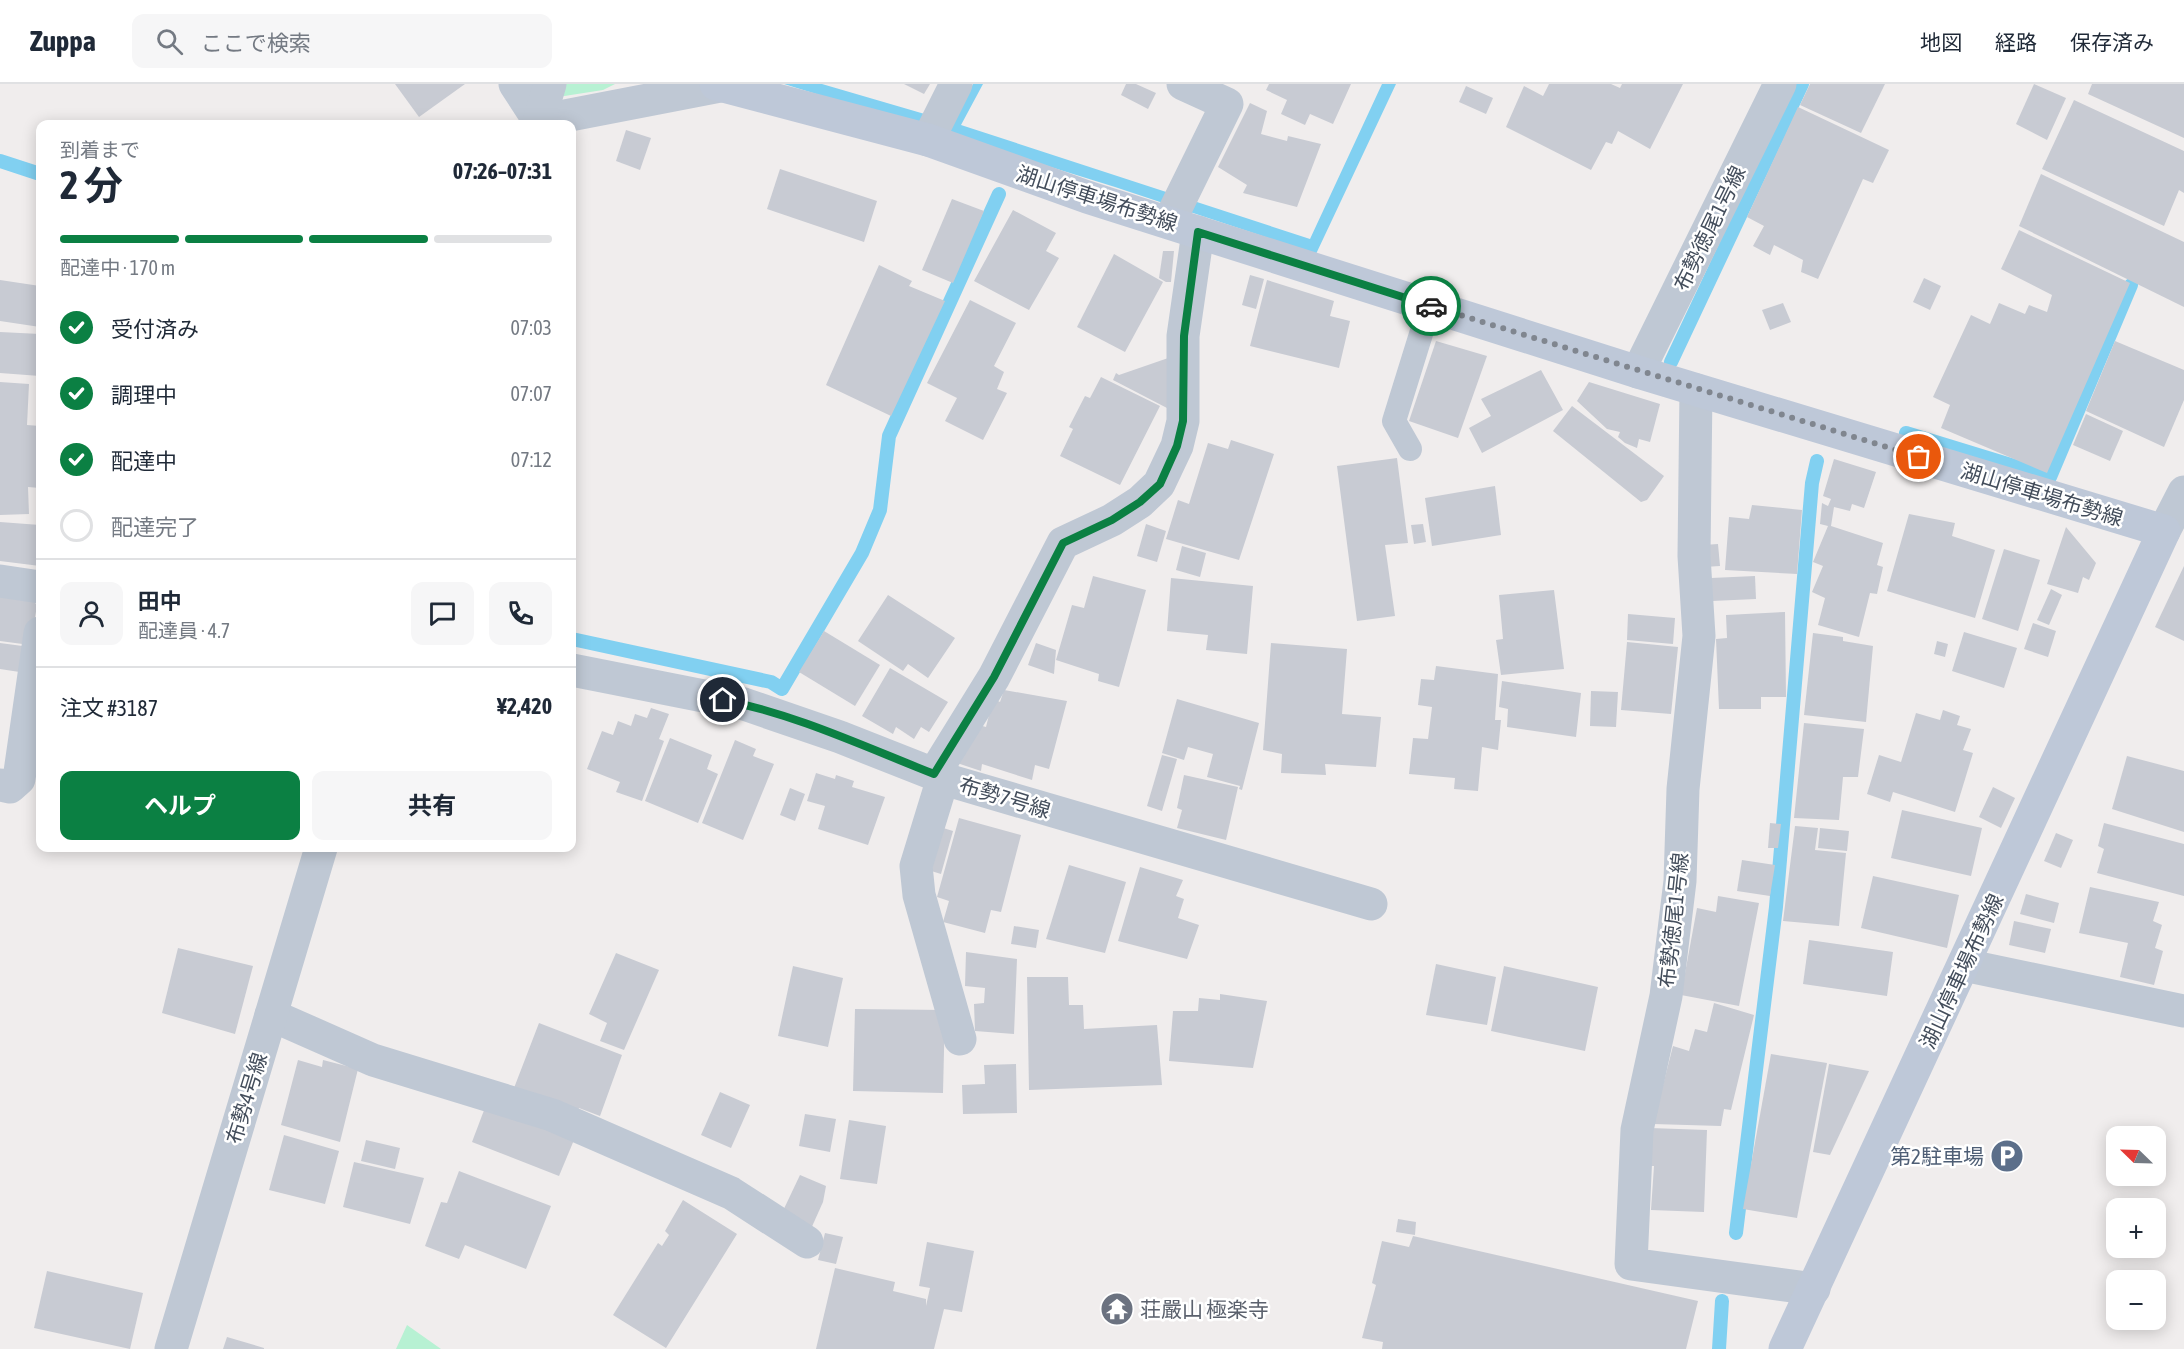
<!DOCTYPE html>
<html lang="ja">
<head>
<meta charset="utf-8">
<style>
  :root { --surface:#fff; --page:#f6f6f7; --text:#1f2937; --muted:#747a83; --line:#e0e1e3; --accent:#0b8043 }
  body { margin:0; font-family:"Asap Condensed","Noto Sans JP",sans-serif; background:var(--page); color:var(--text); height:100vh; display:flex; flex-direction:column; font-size:22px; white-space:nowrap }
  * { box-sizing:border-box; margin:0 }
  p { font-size:20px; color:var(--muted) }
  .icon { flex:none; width:33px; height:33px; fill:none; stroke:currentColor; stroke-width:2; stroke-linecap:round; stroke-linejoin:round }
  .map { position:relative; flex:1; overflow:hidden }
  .sheet { position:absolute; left:36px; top:36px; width:540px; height:732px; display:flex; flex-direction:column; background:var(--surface); border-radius:12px; box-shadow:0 3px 15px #0003 }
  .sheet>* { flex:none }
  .needle { width:39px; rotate:293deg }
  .fabs { position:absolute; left:2106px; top:1042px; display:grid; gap:12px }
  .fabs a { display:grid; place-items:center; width:60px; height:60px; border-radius:12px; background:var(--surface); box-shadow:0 3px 15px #0003; font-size:30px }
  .pin { position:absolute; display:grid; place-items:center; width:51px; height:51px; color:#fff; margin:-26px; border:3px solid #fff; border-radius:50%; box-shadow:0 2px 6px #0007 }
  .courier { position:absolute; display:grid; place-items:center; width:60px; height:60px; margin:-30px; border:4px solid #0b8043; border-radius:50%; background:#fff; color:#222; box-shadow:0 2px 8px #0007 }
  .headline em { font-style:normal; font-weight:700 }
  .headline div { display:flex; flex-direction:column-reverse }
  .headline { display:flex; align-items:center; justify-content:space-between; height:102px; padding:0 24px }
  h1 { font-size:39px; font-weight:700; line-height:45px }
  .bar { display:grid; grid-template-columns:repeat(4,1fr); gap:9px 6px; align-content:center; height:72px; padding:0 24px }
  .bar i { height:8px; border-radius:4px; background:var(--line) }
  .bar .active { background:var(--accent) }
  .bar p { grid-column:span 4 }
  .line { display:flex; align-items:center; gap:15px; padding:0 24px; border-top:2px solid var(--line) }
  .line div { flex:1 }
  .round { display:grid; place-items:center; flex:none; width:63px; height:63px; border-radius:12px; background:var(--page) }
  ol { padding:0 24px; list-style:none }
  li { display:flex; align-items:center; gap:18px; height:66px }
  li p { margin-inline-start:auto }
  li .icon { padding:6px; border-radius:50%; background:var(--accent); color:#fff; stroke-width:4 }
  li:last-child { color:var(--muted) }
  li i { width:33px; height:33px; border:3px solid var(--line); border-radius:50% }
  .action { display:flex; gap:12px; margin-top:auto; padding:12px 24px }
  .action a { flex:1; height:69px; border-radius:12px; background:var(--accent); color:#fff; font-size:24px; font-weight:700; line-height:69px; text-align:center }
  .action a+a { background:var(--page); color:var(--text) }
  header { display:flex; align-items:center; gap:36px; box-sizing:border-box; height:84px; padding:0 30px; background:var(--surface); border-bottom:2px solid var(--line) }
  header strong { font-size:28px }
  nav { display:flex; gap:33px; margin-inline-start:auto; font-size:21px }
  .search { width:420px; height:54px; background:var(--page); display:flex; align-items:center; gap:15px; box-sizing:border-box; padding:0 21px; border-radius:12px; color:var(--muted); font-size:22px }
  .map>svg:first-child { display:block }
</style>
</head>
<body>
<header>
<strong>Zuppa</strong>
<div class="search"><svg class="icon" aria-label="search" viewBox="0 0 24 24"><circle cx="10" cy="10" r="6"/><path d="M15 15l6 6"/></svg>ここで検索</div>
<nav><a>地図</a><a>経路</a><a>保存済み</a></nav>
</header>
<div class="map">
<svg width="2184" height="1265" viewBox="0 0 2184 1265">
  <rect width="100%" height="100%" fill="#f0eded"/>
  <g fill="#b7f1d3">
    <polygon points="559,0 615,0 603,6 558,13"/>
    <polygon points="407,1241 441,1265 396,1265"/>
  </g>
  <polygon fill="#81d0f1" points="784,0 822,0 952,38 973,0 983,0 961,41 1310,155 1382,0 1396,0 1316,170 1115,103"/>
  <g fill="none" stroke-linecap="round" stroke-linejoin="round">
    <g stroke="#81d0f1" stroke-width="14">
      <polyline points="0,77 40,90"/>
      <polyline points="1671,278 1802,0"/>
      <polyline points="1906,349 2050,393 2131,201"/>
      <polyline points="572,555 771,598 782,605 862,469 880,426 889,352 999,110"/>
      <polyline points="1736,1149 1776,823 1812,399 1817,377"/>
      <polyline points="1719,1265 1722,1217"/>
    </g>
  </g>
  <g fill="#c8cbd3">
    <polygon points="395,0 465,0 419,33"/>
    <polygon points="904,0 930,0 924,10"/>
    <polygon points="1126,0 1136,0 1156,9 1148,25 1121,11"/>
    <polygon points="1269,0 1351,0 1333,40 1310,30 1305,41 1281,30 1287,16 1266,6"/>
    <polygon points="1549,0 1611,0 1620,4 1622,0 1683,0 1650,65 1618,47 1612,60 1606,58 1591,86 1506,43 1524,2 1543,12"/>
    <polygon points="1810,0 1885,0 1861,49 1800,21"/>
    <polygon points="2034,0 2066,14 2047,56 2016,40"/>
    <polygon points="2092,0 2184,0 2184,54 2088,10"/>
    <polygon points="1466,2 1493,14 1486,30 1459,18"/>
    <polygon points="2074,16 2184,67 2184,109 2179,106 2164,142 2042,85"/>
    <polygon points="1250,19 1267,27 1261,50 1287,57 1288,52 1321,60 1297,123 1243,109 1247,101 1218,83"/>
    <polygon points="1798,23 1889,66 1873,99 1863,95 1818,195 1801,188 1803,176 1774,161 1770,171 1753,162 1764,142 1747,133"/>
    <polygon points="626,46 651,54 640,86 616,77"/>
    <polygon points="780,85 877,117 864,158 767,125"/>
    <polygon points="2041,90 2184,158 2184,223 2019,142"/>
    <polygon points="952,115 984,127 953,199 922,186"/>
    <polygon points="1013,126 1056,149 1046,167 1059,174 1029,226 974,197"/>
    <polygon points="2019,146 2130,199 2047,389 1941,344 1950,321 1933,313 1971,231 1990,240 1999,219 2025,230 2029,221 2047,228 2052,211 2001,185"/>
    <polygon points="1163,167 1174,167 1171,198 1166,198 1159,194"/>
    <polygon points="1114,170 1163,198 1125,268 1077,243"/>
    <polygon points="879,181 912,197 909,202 945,217 891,332 826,301"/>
    <polygon points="1250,191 1264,195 1256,225 1242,221"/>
    <polygon points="1924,194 1941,202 1930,226 1913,218"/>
    <polygon points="0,196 40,202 40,243 0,237"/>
    <polygon points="1267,196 1334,217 1330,232 1350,237 1339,284 1250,262"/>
    <polygon points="970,216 1016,239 994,282 1004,288 997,305 1007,309 983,356 945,337 957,314 927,299"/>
    <polygon points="1783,219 1791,238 1770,246 1762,226"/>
    <polygon points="0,248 40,250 40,292 0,289"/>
    <polygon points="1436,257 1487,272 1458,354 1409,337"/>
    <polygon points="2115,257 2184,286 2184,316 2164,363 2086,327"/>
    <polygon points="1174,272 1167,324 1113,296 1116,289 1119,291"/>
    <polygon points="1541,286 1563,326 1482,369 1469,344 1491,332 1481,315"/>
    <polygon points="1101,293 1160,322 1120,401 1060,372 1073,345 1069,343 1085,312 1090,314"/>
    <polygon points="0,298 29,300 27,341 40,342 40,404 28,403 29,430 0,431"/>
    <polygon points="1589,298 1660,320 1650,358 1639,355 1637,364 1625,359 1618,353 1620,348 1607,345 1577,317"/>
    <polygon points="1572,322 1664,392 1647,416 1641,418 1553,347"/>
    <polygon points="2086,330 2123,347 2110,377 2073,361"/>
    <polygon points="1231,356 1274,370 1239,476 1166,455 1178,416 1189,420 1208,359 1228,365"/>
    <polygon points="1397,374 1408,459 1385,461 1395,532 1357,537 1337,382"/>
    <polygon points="1834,375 1876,388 1864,424 1852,420 1850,427 1834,423 1831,442 1883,459 1877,481 1883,483 1877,510 1870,509 1859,553 1818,541 1825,514 1812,508 1823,482 1813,478 1828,442 1820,440 1822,419 1828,422 1831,415 1823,412"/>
    <polygon points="1495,402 1501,451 1432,462 1425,414"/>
    <polygon points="1752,421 1802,426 1797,490 1725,486 1729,433 1749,435"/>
    <polygon points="1909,430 1955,439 1952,452 1995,466 1975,534 1887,507"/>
    <polygon points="0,438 40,441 40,482 0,477"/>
    <polygon points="1146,440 1166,447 1157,478 1137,472"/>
    <polygon points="1423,440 1426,458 1414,460 1411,441"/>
    <polygon points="2066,443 2096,479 2089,496 2083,493 2078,509 2047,500"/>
    <polygon points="1718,460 1720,482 1704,483 1703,461"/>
    <polygon points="1182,462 1206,469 1200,493 1176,486"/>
    <polygon points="2004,465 2040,476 2018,547 1982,535"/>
    <polygon points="2184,482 2184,557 2155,543"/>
    <polygon points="1093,492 1146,506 1119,603 1098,597 1099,590 1056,576 1072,521 1084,524"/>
    <polygon points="1755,492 1756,515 1712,517 1711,494"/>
    <polygon points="1171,494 1253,502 1247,570 1206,566 1208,551 1167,547"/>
    <polygon points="2051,505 2062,511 2049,541 2037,536"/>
    <polygon points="1554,506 1564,585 1501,591 1496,556 1503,555 1499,511"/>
    <polygon points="0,511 33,515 37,522 30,561 0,557"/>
    <polygon points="888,511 955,554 928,594 908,580 903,587 858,557"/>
    <polygon points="1785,528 1786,613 1761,613 1761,625 1719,625 1716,555 1727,554 1726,531"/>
    <polygon points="1628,530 1675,534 1673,560 1627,556"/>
    <polygon points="2033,539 2056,547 2048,573 2024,565"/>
    <polygon points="824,547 880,581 855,622 799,588"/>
    <polygon points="1964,548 2017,564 2004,604 1952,587"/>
    <polygon points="1813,549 1843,553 1843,557 1873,562 1866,638 1804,631"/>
    <polygon points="1937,557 1948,560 1945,573 1934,570"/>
    <polygon points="1627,558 1678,563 1671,630 1621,626"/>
    <polygon points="0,559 30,563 26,589 0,585"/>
    <polygon points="1036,559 1056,566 1054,590 1028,581"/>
    <polygon points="1271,559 1347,565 1342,630 1381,633 1376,683 1325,680 1326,691 1281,689 1282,670 1263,666"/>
    <polygon points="1436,582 1498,590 1495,636 1501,636 1498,666 1482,663 1478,707 1454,705 1455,694 1409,690 1413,654 1428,655 1432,623 1418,621 1421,595 1434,596"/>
    <polygon points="890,584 948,618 929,648 921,643 914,655 896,643 893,650 862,632"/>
    <polygon points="1502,597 1581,609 1576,653 1507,643 1508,625 1499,623"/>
    <polygon points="1004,606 1067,617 1049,685 1035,681 1032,696 982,680 981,687 954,678 979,641 986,643 991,623 996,616 1000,618"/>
    <polygon points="1591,607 1618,608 1616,643 1590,642"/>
    <polygon points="1177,615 1259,639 1242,706 1239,705 1240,702 1207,693 1213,670 1188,663 1184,676 1162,669"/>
    <polygon points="651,624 669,630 659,655 664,657 642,717 616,708 620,698 587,685 602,647 613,651 618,637 631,642 635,630 647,634"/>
    <polygon points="1943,626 1960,632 1957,641 1971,645 1963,666 1973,669 1955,728 1893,708 1890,718 1867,710 1879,671 1901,678 1916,629 1940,636"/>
    <polygon points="1804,639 1864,645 1858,693 1843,693 1839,736 1794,734"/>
    <polygon points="670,654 712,671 707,685 718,690 698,739 645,717"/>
    <polygon points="735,656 756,665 753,672 774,680 743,756 702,739"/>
    <polygon points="1162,671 1177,675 1162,727 1147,722"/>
    <polygon points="2127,672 2184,687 2184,748 2112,725"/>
    <polygon points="816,689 835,695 836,691 854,697 852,703 885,713 868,761 818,745 825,722 807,717"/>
    <polygon points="1184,691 1238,703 1226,756 1177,744 1182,726 1177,724"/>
    <polygon points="1993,703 2015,714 2001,744 1979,733"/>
    <polygon points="790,704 805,710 795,737 780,731"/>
    <polygon points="1902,726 1982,744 1971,792 1891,774"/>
    <polygon points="959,734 1021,751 1001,828 991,826 985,849 943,838 949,817 937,813"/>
    <polygon points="1770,739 1781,740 1778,764 1768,764"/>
    <polygon points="2104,739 2184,760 2184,812 2097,789 2104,765 2098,762"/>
    <polygon points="1795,742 1818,744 1815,766 1846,769 1839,842 1783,837"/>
    <polygon points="940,743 953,747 941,790 928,786"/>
    <polygon points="1820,744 1849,747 1847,767 1818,764"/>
    <polygon points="2056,749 2073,756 2061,784 2044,777"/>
    <polygon points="1742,776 1775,781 1770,812 1737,807"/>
    <polygon points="1069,781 1126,798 1105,869 1046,855"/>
    <polygon points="1140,783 1183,796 1176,812 1184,815 1178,834 1199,841 1187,875 1118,857"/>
    <polygon points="1873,792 1959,811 1947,864 1861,844"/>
    <polygon points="2090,803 2159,818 2153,837 2162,841 2155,864 2163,867 2154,901 2120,893 2128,859 2079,849"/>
    <polygon points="2026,810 2059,819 2054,839 2020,830"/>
    <polygon points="1718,812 1759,819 1739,922 1681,911 1697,824 1716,828"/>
    <polygon points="2014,837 2051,845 2045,869 2009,861"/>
    <polygon points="1014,842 1039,846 1036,864 1011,860"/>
    <polygon points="1809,856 1893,868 1887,912 1803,900"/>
    <polygon points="178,864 253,882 235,950 162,929"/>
    <polygon points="966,868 1017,875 1014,950 975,947 974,920 984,919 985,904 965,902"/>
    <polygon points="616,869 659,886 624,966 600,957 607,939 589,930"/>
    <polygon points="1436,880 1496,893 1487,941 1426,931"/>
    <polygon points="793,882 843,894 828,963 778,952"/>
    <polygon points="1504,882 1598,903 1585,967 1491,947"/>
    <polygon points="1027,893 1068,893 1069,921 1083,921 1084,945 1157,941 1162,1001 1029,1006"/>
    <polygon points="1220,910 1267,917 1253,984 1169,977 1173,927 1198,927 1199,914 1220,916"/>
    <polygon points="1714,919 1754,931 1731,1026 1724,1025 1721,1042 1653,1040 1673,962 1689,967 1695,945 1707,948"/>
    <polygon points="855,925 945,926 943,1009 853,1007"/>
    <polygon points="539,939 622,971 600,1032 579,1024 577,1029 514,1004"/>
    <polygon points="1771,970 1827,979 1797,1134 1743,1125"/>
    <polygon points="298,976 322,983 323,976 358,985 340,1058 281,1041"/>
    <polygon points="1016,980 1017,1029 963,1030 962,1001 985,1000 984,981"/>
    <polygon points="1829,980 1869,987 1830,1071 1813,1068"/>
    <polygon points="720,1008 750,1021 731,1064 701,1051"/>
    <polygon points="486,1021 574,1056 559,1092 472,1058"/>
    <polygon points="805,1030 836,1035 830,1068 799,1062"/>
    <polygon points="849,1036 886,1042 877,1100 840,1095"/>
    <polygon points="1650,1044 1707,1046 1704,1128 1651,1126 1654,1082 1648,1082"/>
    <polygon points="284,1051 339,1067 325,1120 269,1106"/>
    <polygon points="366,1056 400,1064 395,1085 361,1077"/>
    <polygon points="354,1078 424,1094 410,1140 343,1123"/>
    <polygon points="459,1087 551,1122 526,1185 465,1161 459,1175 425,1162 441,1118 447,1119"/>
    <polygon points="800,1091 826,1102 823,1118 810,1147 781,1131"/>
    <polygon points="683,1116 737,1150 666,1264 613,1231 658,1159 662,1162 669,1151 665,1147"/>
    <polygon points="1398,1135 1416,1138 1415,1151 1396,1148"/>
    <polygon points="825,1149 843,1153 836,1180 818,1176"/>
    <polygon points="1413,1152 1698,1217 1686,1265 1382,1265 1383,1258 1362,1254 1376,1201 1372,1199 1382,1157 1409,1163"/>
    <polygon points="927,1158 974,1167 962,1228 944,1225 934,1265 816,1265 835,1184 895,1198 893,1207 926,1215 926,1222 930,1204 919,1202"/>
    <polygon points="47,1187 143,1209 130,1265 34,1244"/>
    <polygon points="227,1253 264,1264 264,1265 223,1265"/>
  </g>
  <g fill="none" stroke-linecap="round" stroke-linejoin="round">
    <polyline stroke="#bfc8d4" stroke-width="24" points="1410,365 1394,337 1430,221"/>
    <g stroke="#bfc8d4" stroke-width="33">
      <polyline points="515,0 539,37"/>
      <polyline points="539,37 720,2"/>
      <polyline points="538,40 550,0"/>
      <polyline points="928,56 956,0"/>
      <polyline points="1169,138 1227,20 1183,0"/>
      <polyline points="1638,288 1780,0"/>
      <polyline points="1696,306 1694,472 1699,552 1683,705 1680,797 1666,912 1637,1046 1631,1180 1814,1205"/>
      <polyline points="0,497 40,503"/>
      <polyline points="572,586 744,620 840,653 954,698 1371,820"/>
      <polyline points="934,690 994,593 1063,459 1112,436 1140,418 1159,400 1177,362 1183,337 1183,252 1198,148"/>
      <polyline points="943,694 916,782 919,811 960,955"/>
      <polyline points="0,701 10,703 19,695 40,549"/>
      <polyline points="1964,881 2184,927"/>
      <polyline points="271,931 373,976 552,1031 731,1109 807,1158"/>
      <polyline points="171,1265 321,764"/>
    </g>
    <polyline stroke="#bfc8d4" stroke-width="33" points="2164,447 2184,408"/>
    <polyline stroke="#bec8d8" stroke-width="33" points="716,0 928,56 1087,113 1638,288 2164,447 1785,1265"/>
  </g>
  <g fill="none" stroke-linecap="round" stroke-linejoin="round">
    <polyline stroke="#80868f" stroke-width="6" stroke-dasharray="0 10.8" points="1431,222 1919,373"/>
    <path stroke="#0b8043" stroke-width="8" d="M 723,616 C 795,630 865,663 934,690 L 994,593 L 1063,459 L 1112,436 L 1140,418 L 1160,400 L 1177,362 L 1183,337 L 1184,252 L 1198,148 L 1431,222"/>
  </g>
  <defs>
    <symbol id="parking-disc" viewBox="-11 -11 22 22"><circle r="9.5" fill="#5c6f8a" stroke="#fff"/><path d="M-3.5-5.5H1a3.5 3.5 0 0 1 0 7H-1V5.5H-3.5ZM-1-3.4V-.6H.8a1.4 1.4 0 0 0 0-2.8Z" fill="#fff"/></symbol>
    <symbol id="temple-disc" viewBox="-11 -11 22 22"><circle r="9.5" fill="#6b7280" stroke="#fff"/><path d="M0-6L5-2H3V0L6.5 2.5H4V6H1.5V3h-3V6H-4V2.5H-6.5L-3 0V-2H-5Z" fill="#fff"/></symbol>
  </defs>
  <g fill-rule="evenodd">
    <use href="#parking-disc" x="1988" y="1053" width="38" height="38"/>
    <use href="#temple-disc" x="1098" y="1206" width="38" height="38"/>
  </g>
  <g text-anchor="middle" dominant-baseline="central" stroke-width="5" stroke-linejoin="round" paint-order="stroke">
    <g font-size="21" fill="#444e5c" stroke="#fff">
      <text transform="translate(1097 114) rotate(18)">湖山停車場布勢線</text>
      <text transform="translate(1709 144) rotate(-64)">布勢徳尾1号線</text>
      <text transform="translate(2042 410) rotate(17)">湖山停車場布勢線</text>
      <text transform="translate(1005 713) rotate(17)">布勢7号線</text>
      <text transform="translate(1673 836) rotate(-84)">布勢徳尾1号線</text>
      <text transform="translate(1961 887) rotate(-65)">湖山停車場布勢線</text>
      <text transform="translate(246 1014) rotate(-73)">布勢4号線</text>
    </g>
    <g font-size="21" fill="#4e5e75" stroke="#fff" text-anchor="end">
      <text x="1984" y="1072">第2駐車場</text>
    </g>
    <g font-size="21" fill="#5b616d" stroke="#fff" text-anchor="start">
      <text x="1140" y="1225">荘嚴山 極楽寺</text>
    </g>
  </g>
</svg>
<div class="fabs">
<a><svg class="needle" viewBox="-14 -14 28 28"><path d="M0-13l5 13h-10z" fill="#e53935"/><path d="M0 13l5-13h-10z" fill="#747a83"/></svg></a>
<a>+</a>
<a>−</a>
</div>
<div class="pin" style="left:1919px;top:373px;background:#ea580c"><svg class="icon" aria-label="bag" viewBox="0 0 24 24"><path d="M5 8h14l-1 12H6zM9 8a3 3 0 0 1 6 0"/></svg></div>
<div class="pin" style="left:723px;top:616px;background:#1f2937"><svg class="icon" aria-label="home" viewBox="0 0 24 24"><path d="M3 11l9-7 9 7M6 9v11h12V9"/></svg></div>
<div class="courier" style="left:1431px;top:222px"><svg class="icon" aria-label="car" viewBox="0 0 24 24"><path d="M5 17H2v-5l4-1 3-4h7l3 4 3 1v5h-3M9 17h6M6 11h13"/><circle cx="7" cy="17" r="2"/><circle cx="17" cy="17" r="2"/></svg></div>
<section class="sheet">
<div class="headline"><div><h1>2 分</h1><p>到着まで</p></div><em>07:26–07:31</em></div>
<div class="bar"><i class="active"></i><i class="active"></i><i class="active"></i><i></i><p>配達中 · 170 m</p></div>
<ol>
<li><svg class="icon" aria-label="check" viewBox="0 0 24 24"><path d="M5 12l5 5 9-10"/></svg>受付済み<p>07:03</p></li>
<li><svg class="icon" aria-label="check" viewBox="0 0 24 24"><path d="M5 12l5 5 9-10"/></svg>調理中<p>07:07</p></li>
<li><svg class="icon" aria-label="check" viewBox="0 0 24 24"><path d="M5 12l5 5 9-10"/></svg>配達中<p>07:12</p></li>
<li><i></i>配達完了</li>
</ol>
<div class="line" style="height:108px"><a class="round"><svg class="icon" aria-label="person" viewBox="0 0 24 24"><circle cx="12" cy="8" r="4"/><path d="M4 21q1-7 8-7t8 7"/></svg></a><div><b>田中</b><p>配達員 · 4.7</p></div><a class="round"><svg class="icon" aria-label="chat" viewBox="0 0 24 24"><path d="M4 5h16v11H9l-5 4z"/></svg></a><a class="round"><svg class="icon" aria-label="phone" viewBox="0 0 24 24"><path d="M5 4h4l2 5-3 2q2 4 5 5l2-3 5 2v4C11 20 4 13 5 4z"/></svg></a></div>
<div class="line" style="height:78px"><div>注文 #3187</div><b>¥2,420</b></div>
<div class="action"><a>ヘルプ</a><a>共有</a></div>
</section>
</div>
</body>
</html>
